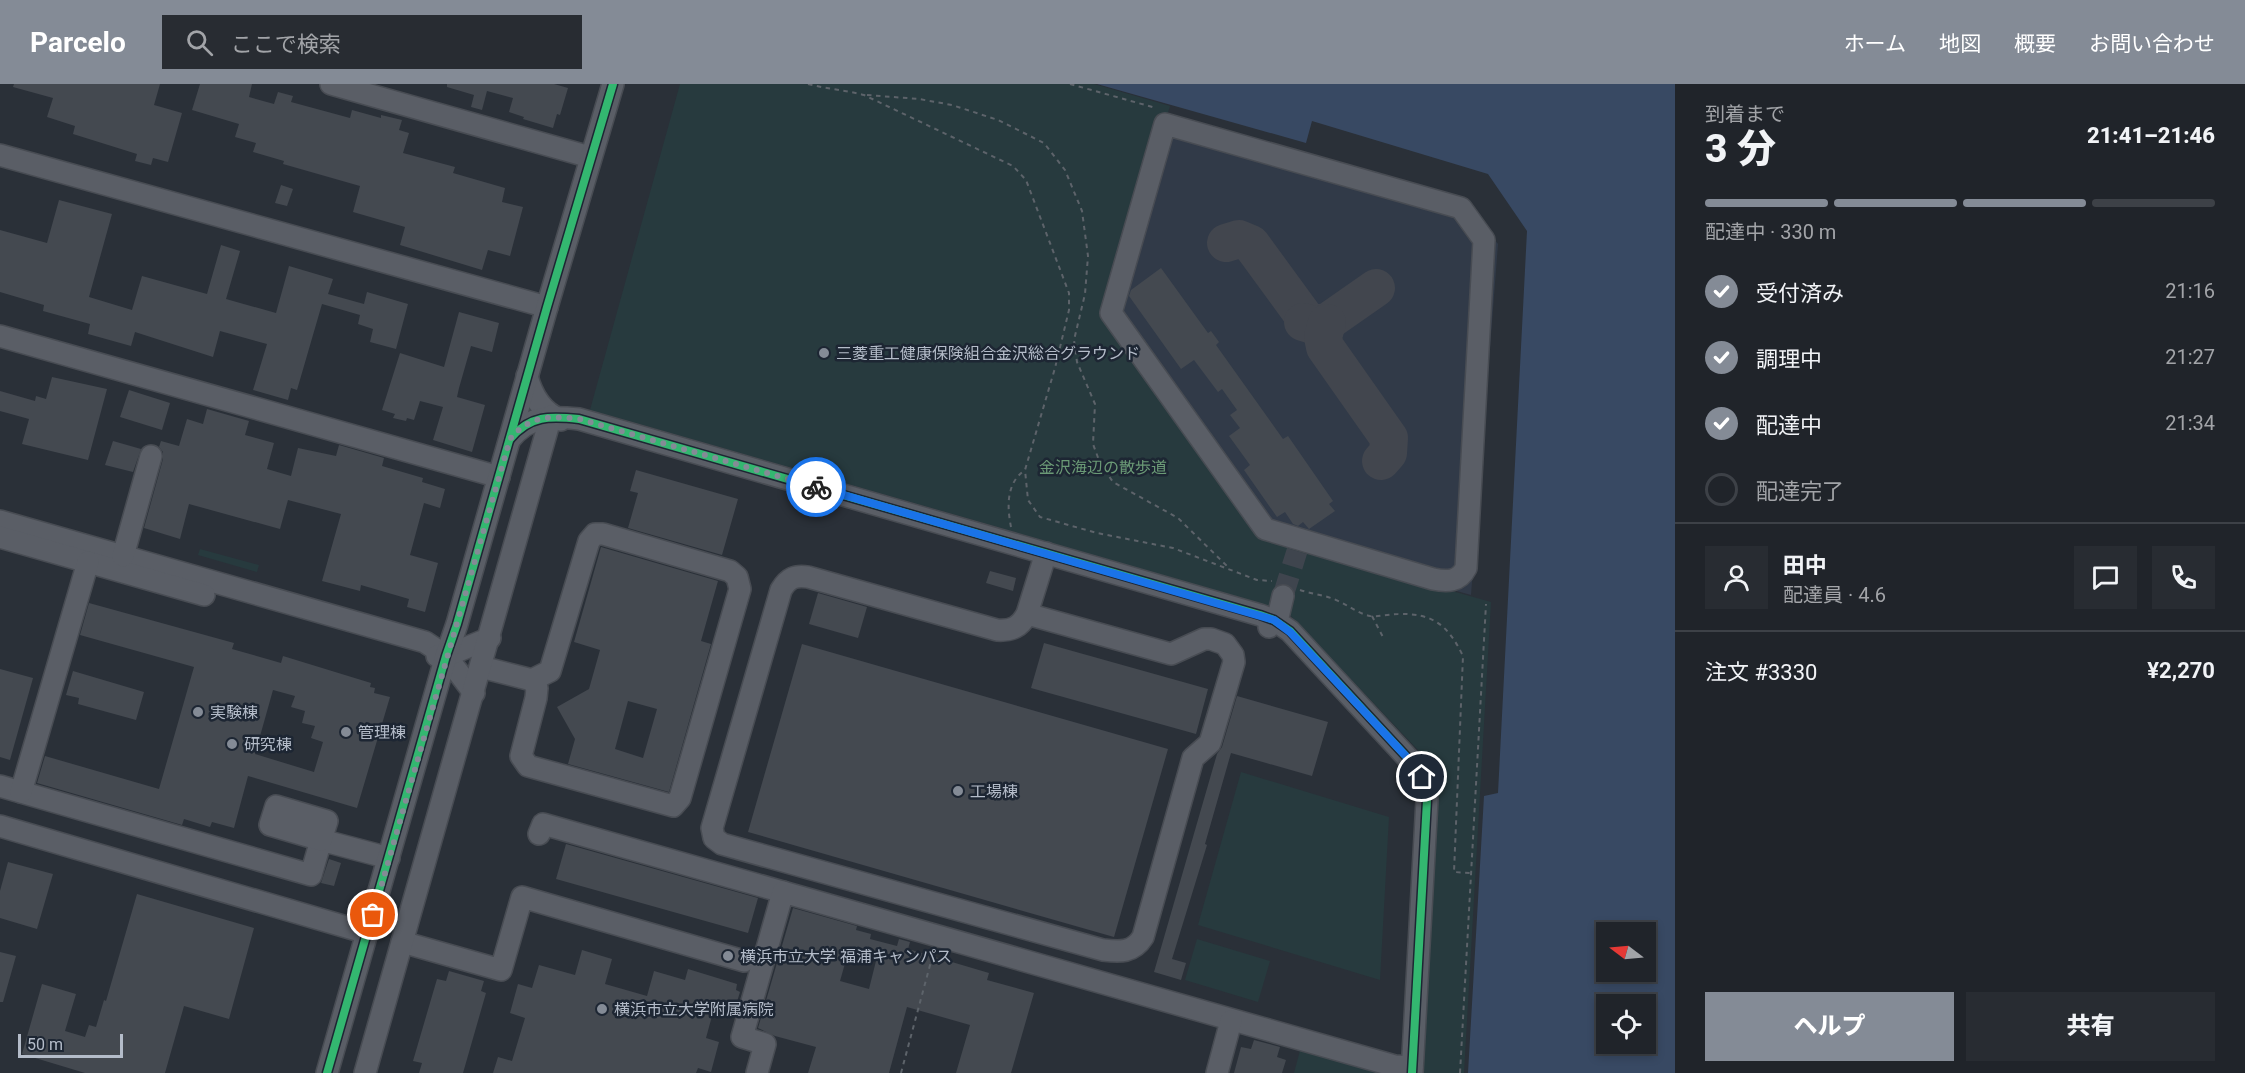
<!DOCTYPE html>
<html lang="ja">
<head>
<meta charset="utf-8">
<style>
  :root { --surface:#20242a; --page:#282c32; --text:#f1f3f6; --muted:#a2a4a8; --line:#3d4147; --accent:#848b96 }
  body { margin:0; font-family:Roboto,"Noto Sans JP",sans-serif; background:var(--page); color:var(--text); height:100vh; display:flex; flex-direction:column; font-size:22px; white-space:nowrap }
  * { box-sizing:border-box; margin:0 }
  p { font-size:20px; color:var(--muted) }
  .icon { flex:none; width:33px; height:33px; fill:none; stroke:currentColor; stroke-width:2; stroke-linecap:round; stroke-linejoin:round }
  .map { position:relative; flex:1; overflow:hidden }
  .sheet { display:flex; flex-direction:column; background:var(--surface); width:570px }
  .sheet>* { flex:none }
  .needle { width:39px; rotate:286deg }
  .controls { position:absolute; left:1596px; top:838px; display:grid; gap:12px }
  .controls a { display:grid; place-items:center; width:60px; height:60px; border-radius:0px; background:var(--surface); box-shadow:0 3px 9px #0003,0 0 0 2px var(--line); font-size:30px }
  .scale { position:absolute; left:18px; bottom:15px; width:105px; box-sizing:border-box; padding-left:6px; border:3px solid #b4bcc9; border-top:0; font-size:16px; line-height:21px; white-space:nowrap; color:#b4bcc9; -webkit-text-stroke:4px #1d2633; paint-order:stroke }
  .pin { position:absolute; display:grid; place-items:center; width:51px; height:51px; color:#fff; margin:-26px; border:3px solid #fff; border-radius:50%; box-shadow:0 2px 6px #0007 }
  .courier { position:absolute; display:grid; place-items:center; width:60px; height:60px; margin:-30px; border:4px solid #1a73e8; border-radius:50%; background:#fff; color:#222; box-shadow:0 2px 8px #0007 }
  .overview em { font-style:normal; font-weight:800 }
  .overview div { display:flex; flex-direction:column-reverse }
  .overview { display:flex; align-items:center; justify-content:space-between; height:102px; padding:0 30px }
  h1 { font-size:39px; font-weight:800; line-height:45px }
  .bar { display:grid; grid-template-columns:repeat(4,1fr); gap:9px 6px; align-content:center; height:72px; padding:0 30px }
  .bar i { height:8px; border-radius:4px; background:var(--line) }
  .bar .current { background:var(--accent) }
  .bar p { grid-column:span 4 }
  .line { display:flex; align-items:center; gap:15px; padding:0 30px; border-top:2px solid var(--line) }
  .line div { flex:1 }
  .round { display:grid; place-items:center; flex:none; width:63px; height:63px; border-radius:0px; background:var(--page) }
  ol { padding:0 30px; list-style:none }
  li { display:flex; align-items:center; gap:18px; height:66px }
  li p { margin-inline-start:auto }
  li .icon { padding:6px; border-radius:50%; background:var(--accent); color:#fff; stroke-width:4 }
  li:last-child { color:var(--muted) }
  li i { width:33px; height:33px; border:3px solid var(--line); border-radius:50% }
  .action { display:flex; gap:12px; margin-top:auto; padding:12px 30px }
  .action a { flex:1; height:69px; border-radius:0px; background:var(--accent); color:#fff; font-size:24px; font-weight:800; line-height:69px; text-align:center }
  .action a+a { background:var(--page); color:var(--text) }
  header { display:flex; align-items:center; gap:36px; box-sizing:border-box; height:84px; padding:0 30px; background:var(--accent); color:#fff }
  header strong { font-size:28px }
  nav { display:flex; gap:33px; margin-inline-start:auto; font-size:21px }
  .search { width:420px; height:54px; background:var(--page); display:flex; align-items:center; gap:15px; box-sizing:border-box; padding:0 21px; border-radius:0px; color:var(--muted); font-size:22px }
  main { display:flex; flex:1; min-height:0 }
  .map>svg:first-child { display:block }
</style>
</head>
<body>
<header>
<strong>Parcelo</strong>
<div class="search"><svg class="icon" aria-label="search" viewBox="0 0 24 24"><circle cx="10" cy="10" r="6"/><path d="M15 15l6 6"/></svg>ここで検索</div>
<nav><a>ホーム</a><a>地図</a><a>概要</a><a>お問い合わせ</a></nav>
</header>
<main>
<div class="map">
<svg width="1675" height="989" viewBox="0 0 1675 989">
  <rect width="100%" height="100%" fill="#2a3038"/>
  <polygon fill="#313a48" points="1166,36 1468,121 1498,160 1471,511 1262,452 1106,235"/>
  <g fill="#273a3e">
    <polygon points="680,0 1094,0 1170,22 1104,235 1260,453 1491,518 1464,989 1423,989 1439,692 1435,684 1290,531 994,442 590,326"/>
    <polygon points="200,465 259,481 257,488 198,471"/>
    <polygon points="1241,688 1389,733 1380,896 1198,841"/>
    <polygon points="1197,855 1270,877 1258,918 1185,896"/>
    <polygon points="1301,963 1381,986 1380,989 1294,989"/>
  </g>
  <path fill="#384963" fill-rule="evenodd" d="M 1097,0 L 1675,0 L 1675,989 L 1468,989 L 1484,712 L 1498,709 L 1527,147 L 1488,90 L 1312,37 L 1306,59 ZM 1606,849 L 1646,849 L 1646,888 L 1606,888 ZM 1606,921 L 1646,921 L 1646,960 L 1606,960 Z"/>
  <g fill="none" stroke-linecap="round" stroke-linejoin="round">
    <g stroke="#42464e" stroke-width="38">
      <polyline points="1226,159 1239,155 1251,160 1305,234 1313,239 1327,239"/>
      <polyline points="1303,238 1313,241 1323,241 1376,204"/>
      <polyline points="1327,239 1323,253 1325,263 1389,354 1388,369 1381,377"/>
    </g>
  </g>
  <g fill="#444950" fill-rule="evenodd">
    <polygon points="14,0 160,0 154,21 182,29 168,78 153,74 151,81 135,77 137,70 73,50 75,42 47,33 53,14 13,3"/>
    <polygon points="200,0 252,0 249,13 274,20 278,8 293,12 291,18 350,34 352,26 381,34 381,31 402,36 399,46 409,49 403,69 455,83 453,89 505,104 502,118 523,123 510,172 488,166 482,186 400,161 405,143 353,128 360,102 283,80 284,77 253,68 256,59 235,53 239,40 192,26"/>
    <polygon points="447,0 554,0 568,4 560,31 557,30 553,44 523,35 524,33 509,28 513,14 487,7 482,26 471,23 474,11 447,3"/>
    <polygon points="281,101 293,105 287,122 275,119"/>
    <polygon points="59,116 112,130 89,213 132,226 142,192 207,210 221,161 240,167 226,215 276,229 289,182 333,195 328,210 364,220 367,208 408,220 396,265 370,258 373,245 358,240 360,231 322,220 297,306 291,304 288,316 253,306 267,260 220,247 213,273 135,248 131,262 88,250 90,240 43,227 44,221 0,208 0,146 47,159"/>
    <polygon points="1161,184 1208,249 1211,247 1219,258 1216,261 1283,355 1288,352 1333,417 1329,420 1335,427 1309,445 1303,438 1298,442 1293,440 1285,428 1277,433 1244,386 1250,381 1229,352 1240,344 1230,331 1237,326 1222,305 1218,308 1194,276 1181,285 1129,212 1131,206"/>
    <polygon points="459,228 499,239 492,268 471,262 459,304 457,313 485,321 472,368 433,356 443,323 420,317 414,336 407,334 406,337 393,334 395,330 382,326 400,269 444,283"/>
    <polygon points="52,293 107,305 88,376 22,360 29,335 0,327 0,307 35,317 36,312 46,315"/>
    <polygon points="129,306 170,319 162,346 120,333"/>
    <polygon points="207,325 249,337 245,351 274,359 267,385 291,392 298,364 336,372 339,361 384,374 382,382 423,394 422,398 445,405 440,424 424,419 410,471 438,479 425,528 407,523 409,515 361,501 360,507 322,497 341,430 288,416 280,445 189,420 180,455 144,444 163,375 163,368 159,363 161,357 179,362 187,335 203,340"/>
    <polygon points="113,357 141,365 133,388 105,381"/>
    <polygon points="636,386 738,415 722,471 628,444 638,409 630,407"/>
    <path d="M 601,463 L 718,497 L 701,557 L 711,560 L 669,708 L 568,680 L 575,655 L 557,623 L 589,605 L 600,566 L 574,558 ZM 628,617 L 657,625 L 643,674 L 615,665 Z"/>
    <polygon points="990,487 1016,494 1013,507 986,499"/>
    <polygon points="818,509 867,523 858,554 809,540"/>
    <path d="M 89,519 L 234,559 L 232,565 L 281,579 L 283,572 L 371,599 L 370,603 L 375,604 L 374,609 L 390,613 L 357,724 L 248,692 L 234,744 L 212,738 L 210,743 L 184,735 L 182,741 L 37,699 L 45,672 L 159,705 L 194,583 L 80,551 ZM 273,606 L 295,612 L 291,623 L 305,627 L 302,639 L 315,642 L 311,654 L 323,658 L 314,688 L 255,670 Z"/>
    <polygon points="1044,559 1208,605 1196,650 1031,604"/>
    <polygon points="802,560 1168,665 1114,853 748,748"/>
    <polygon points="0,585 33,594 10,676 0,673"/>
    <polygon points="73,587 144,608 136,636 78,620 79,614 66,611"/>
    <polygon points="1237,612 1328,638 1312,692 1231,669 1205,760 1207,761 1172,875 1186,879 1181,896 1154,888 1217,670 1222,663"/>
    <polygon points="566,760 758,814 748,849 556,795"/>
    <polygon points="329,775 341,779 334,802 321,799"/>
    <polygon points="8,778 53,790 37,845 0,834 0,807"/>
    <polygon points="137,810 254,844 229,935 184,922 165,989 85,989 22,970 42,900 76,910 65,947 85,953 89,941 96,943 104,916 106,917"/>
    <path d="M 793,824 L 857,842 L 856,846 L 871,850 L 870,855 L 897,862 L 899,855 L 910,858 L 908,865 L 989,889 L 987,896 L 1034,909 L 1011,989 L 956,989 L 970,941 L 907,923 L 889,989 L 808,989 L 816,963 L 775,952 L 758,944 ZM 848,869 L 876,877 L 869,905 L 840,897 Z"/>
    <polygon points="582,866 612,875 605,900 647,912 654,887 685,896 688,885 737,900 736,906 740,908 736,921 732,919 730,925 715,921 706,954 719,958 711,988 698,984 696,989 493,989 498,973 512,977 525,934 510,929 518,900 532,904 539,881 575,891"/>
    <polygon points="0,868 16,872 3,918 0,918"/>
    <polygon points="449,887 484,897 481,907 486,909 463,989 419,989 422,979 413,977 437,895 446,897"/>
    <polygon points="1254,956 1280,963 1277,973 1286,976 1282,989 1234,989 1241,963 1251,965"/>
  </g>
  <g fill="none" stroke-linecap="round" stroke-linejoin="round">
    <polyline stroke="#3f454e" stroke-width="21" stroke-dasharray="21 10" stroke-linecap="butt" points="1283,512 1297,467"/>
    <defs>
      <g id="minor">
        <polyline points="331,0 590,73"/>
        <path d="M 1165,40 L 1461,124 L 1484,156 L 1466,484 C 1459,498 1447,498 1433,495 L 1265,445 L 1111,229 Z"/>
        <polyline points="0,71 547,223"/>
        <polyline points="0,252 499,393"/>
        <path d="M 527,292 C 532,312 542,328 561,336"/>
        <path d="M 510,355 C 530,331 550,332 579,335 L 1260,531 L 1274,536 L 1290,547 L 1416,683 L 1426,702 L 1427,716 L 1412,989"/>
        <polyline points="0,437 425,558 446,572 474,609"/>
        <polyline points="0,453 204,511"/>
        <polyline points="123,472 151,372"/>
        <path d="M 1027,530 C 1020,543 1012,547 997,546 L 808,493 C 795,491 788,494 781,506 L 712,744 L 714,754 L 722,760 L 1103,866 C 1120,868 1133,869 1143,853 L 1193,674 L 1210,659 L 1234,578 L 1233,571 L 1225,560 L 1211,555 L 1204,555 L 1171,570 L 1027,530 L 1046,469"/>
        <polyline points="1269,543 1279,529 1283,512"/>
        <polyline points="437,572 446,572 490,554"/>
        <polyline points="481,583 532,596 550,587 589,457 595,450 603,450 730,487 737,493 740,505 680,714 673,722 528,682 521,672 536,614 537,604 532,596"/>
        <polyline points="0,702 311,791 321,756 389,774"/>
        <polyline points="21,708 88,478"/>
        <polygon points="276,722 327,737 321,756 270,741"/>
        <polyline points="0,742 367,849"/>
        <polyline points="539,750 543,740 783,808"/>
        <polyline points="402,858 501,886 522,813 744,877"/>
        <polyline points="327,989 446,572 457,540 547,223 613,0"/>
        <polyline points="365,989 551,332"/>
        <polyline points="757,989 765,960 742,953 783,808 1395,982 1412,983"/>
        <polyline points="1217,989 1231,937"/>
      </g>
    </defs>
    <use href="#minor" stroke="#484c53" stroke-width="24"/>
    <g stroke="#5d636a" stroke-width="2" stroke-dasharray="4.5 4.5" stroke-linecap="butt">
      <path d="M 808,0 C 827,5 845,6 864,11 L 1013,82 L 1026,96 L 1069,209 L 1069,226 L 1055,284 L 1025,386 L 1028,416 L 1040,433 L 1097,449 L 1173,464 L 1257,496 L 1272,497"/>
      <polyline points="1070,0 1156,24"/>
      <polyline points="867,11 919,15 952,21 998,36 1044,59 1065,86 1082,127 1088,172 1085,210 1074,256 1077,278 1095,320 1093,360 1100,379 1113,398 1178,434 1228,483"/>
      <path d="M 1011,443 C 1007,423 1006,399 1025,386"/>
      <path d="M 1300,506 C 1312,510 1325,511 1336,516 C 1348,521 1357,529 1370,532 C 1379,533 1389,530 1398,530 C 1433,529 1448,541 1463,572 L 1454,788 L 1471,789"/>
      <polyline points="1372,532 1384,555"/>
      <polyline points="901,989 933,870"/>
      <polyline points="1460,989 1486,520"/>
    </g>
    <use href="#minor" stroke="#5a5e66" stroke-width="21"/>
    <defs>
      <g id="cycleway">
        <path d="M 510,355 C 530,331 550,332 579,335 L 1260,531 L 1274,536 L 1290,547 L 1416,683 L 1426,702 L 1427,716 L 1412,989"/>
        <polyline points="327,989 446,572 457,540 547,223 613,0"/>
      </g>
    </defs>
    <use href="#cycleway" stroke="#1d2633" stroke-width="11"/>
    <use href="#cycleway" stroke="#33b770" stroke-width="8"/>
  </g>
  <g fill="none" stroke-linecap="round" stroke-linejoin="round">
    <path stroke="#848b96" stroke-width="6" stroke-dasharray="0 10.8" d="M 373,831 L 510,355 C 530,331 550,332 579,335 L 816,403"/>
    <polyline stroke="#1a73e8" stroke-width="8" points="816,403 1274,536 1290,548 1416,683 1422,693"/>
  </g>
  <g fill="#848b96" stroke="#1d2633" stroke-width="2">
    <circle cx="824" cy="269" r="6"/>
    <circle cx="198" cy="628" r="6"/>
    <circle cx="346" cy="648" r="6"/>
    <circle cx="232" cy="660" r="6"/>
    <circle cx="958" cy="707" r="6"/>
    <circle cx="728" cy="872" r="6"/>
    <circle cx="602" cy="925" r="6"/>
  </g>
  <g text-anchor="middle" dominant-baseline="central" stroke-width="5" stroke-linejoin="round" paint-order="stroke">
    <g font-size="16" fill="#b4bcc9" stroke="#1d2633" text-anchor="start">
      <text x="836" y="269">三菱重工健康保険組合金沢総合グラウンド</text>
      <text x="210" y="628">実験棟</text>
      <text x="358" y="648">管理棟</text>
      <text x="244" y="660">研究棟</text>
      <text x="970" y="707">工場棟</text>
      <text x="740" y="872">横浜市立大学 福浦キャンパス</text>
      <text x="614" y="925">横浜市立大学附属病院</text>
    </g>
    <g font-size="16" fill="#6b9a76" stroke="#1d2633">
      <text x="1103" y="383">金沢海辺の散歩道</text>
    </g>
  </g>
</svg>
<div class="controls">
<a><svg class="needle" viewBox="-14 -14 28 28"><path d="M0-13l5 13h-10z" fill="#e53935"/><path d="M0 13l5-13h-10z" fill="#a2a4a8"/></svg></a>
<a><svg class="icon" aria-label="locate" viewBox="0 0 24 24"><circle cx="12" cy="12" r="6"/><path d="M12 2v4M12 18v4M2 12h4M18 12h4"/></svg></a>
</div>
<div class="scale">50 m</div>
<div class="pin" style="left:373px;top:831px;background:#ea580c"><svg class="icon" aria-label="bag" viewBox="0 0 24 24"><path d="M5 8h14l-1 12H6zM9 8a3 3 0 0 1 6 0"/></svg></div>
<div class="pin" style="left:1422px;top:693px;background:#1f2937"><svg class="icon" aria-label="home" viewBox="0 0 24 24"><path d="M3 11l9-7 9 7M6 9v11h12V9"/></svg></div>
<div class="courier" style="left:816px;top:403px"><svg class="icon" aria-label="bike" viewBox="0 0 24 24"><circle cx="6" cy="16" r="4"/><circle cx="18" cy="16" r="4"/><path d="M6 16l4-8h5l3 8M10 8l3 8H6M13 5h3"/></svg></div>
</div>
<section class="sheet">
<div class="overview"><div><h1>3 分</h1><p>到着まで</p></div><em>21:41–21:46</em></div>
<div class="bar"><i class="current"></i><i class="current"></i><i class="current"></i><i></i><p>配達中 · 330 m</p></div>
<ol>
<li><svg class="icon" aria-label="check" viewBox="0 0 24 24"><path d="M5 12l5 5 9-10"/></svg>受付済み<p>21:16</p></li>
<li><svg class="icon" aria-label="check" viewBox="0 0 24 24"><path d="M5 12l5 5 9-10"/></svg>調理中<p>21:27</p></li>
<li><svg class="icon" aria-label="check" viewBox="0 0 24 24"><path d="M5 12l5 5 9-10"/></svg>配達中<p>21:34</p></li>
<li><i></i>配達完了</li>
</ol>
<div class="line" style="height:108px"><a class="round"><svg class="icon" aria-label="person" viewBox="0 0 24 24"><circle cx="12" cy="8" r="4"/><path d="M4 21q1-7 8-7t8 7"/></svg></a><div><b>田中</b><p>配達員 · 4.6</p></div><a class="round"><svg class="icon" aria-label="chat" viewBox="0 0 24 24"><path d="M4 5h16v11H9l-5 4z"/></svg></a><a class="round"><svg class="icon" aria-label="phone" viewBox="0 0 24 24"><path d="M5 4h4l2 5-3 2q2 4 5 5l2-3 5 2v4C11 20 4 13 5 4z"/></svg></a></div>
<div class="line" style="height:78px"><div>注文 #3330</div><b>¥2,270</b></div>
<div class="action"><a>ヘルプ</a><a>共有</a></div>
</section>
</main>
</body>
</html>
